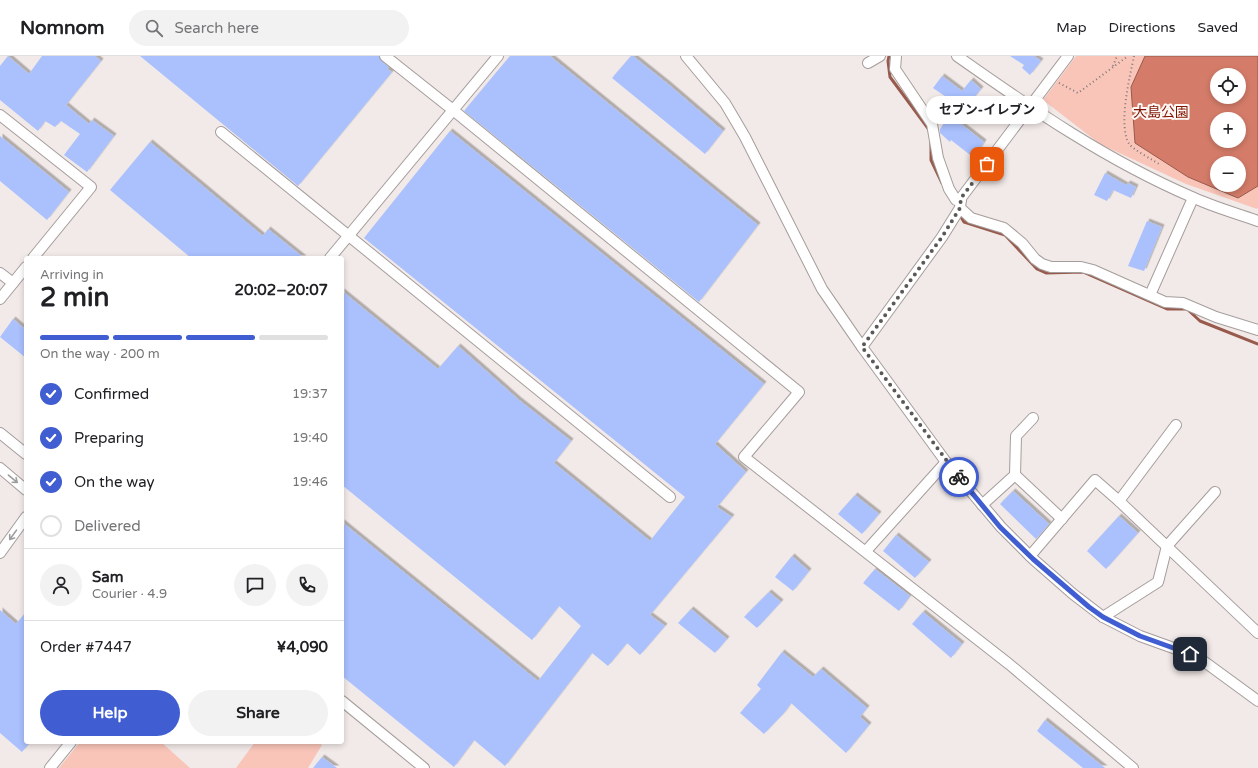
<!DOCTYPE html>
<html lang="en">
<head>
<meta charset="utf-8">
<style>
  :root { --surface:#fff; --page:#f2f2f2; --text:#202124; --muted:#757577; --line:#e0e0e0; --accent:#405ed1 }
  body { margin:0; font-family:"Varela Round","Noto Sans JP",sans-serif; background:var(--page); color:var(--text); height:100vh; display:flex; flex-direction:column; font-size:15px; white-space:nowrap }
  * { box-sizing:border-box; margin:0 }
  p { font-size:13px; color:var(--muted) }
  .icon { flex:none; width:22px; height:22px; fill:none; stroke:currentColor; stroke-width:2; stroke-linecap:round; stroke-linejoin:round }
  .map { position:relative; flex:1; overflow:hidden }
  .side { position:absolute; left:24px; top:200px; width:320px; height:488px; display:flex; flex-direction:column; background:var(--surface); border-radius:4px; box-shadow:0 2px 6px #0003 }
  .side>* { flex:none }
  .buttons { position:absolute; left:1210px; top:12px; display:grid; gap:8px }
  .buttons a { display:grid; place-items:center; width:36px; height:36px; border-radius:50%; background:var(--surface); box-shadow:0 2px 6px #0003; font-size:20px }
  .pin { position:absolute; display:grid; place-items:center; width:34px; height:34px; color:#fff; margin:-17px; border-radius:8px; box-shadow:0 2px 6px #0006 }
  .courier { position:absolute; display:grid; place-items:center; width:40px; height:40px; margin:-20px; border:3px solid #405ed1; border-radius:50%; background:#fff; color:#222; box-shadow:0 1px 5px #0007 }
  .bubble { position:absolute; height:28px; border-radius:14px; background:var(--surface); box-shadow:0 2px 6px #0003; font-size:13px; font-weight:700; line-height:28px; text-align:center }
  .headline em { font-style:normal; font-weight:700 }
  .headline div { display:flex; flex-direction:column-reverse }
  .headline { display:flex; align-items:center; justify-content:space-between; height:68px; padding:0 16px }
  h1 { font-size:26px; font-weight:700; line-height:30px }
  .bar { display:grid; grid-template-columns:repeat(4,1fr); gap:6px 4px; align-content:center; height:48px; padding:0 16px }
  .bar i { height:5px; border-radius:3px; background:var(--line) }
  .bar .selected { background:var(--accent) }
  .bar p { grid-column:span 4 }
  .line { display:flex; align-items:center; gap:10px; padding:0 16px; border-top:1px solid var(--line) }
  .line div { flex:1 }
  .round { display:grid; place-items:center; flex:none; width:42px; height:42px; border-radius:21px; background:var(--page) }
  ol { padding:0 16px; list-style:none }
  li { display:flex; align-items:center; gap:12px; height:44px }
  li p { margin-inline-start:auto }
  li .icon { padding:4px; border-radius:50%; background:var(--accent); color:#fff; stroke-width:4 }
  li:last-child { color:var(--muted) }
  li i { width:22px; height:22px; border:2px solid var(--line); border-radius:50% }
  .button { display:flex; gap:8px; margin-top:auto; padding:8px 16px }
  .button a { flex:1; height:46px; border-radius:24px; background:var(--accent); color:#fff; font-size:16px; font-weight:700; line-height:46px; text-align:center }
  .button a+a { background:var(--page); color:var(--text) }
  header { display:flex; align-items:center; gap:24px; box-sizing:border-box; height:56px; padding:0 20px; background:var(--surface); border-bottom:1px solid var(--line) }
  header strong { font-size:19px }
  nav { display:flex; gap:22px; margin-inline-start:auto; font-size:14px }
  .search { width:280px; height:36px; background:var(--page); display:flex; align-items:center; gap:10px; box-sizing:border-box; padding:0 14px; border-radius:22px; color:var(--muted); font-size:15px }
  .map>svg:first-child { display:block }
</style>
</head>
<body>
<header>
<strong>Nomnom</strong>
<div class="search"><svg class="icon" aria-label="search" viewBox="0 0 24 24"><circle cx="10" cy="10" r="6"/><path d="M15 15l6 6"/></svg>Search here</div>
<nav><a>Map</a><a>Directions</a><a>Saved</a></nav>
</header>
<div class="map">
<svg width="1258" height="712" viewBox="0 0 1258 712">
  <defs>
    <filter id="shadow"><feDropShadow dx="2.5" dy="-2.5" stdDeviation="0" flood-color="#0004"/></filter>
  </defs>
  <rect width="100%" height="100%" fill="#f2eae8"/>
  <g fill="#f9c5b9" fill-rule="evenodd">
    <path d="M 1076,0 L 1258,0 L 1258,151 L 1257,153 L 1186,128 L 1100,88 L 1043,44 ZM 1217,19 L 1239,19 L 1239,41 L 1217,41 ZM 1217,63 L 1239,63 L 1239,85 L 1217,85 ZM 1217,107 L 1239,107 L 1239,129 L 1217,129 Z"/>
    <polygon points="80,686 161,686 190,712 59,712"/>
    <polygon points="255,686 318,686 322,689 308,712 236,712"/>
  </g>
  <path fill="#d47c69" stroke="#985a4c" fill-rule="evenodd" d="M 1145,0 L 1258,0 L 1258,130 L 1238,142 L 1188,121 L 1135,87 L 1131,31 ZM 1217,19 L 1239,19 L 1239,41 L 1217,41 ZM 1217,63 L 1239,63 L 1239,85 L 1217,85 ZM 1217,107 L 1239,107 L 1239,129 L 1217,129 Z"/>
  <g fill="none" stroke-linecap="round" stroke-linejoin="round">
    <g stroke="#985a4c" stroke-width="3">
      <polyline points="889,0 888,5 890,21 930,75"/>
      <polyline points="931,86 931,104 942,127"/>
      <polyline points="959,158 964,166 1005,179 1037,213 1046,217 1083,216 1167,253 1187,253 1200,265 1258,288"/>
    </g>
  </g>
  <g fill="#aac1fe" filter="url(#shadow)">
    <polygon points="8,0 29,18 42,0 95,0 101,5 66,49 89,68 92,64 114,80 87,116 64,99 80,78 61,65 55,71 45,65 38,75 0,44 0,10"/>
    <polygon points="140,0 379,0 381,5 389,11 387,13 392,16 298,130"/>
    <polygon points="510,0 550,0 758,169 699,246 464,55"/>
    <polygon points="631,0 633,0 668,28 723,75 705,98 612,22"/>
    <polygon points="1010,0 1034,0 1041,5 1030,19 1022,12 1024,9"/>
    <polygon points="942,20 962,35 971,24 981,33 960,59 961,59 957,65 984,86 974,102 951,84 950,86 940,77 940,73 946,64 941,60 952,45 933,32"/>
    <polygon points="450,75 764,328 715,388 746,416 717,451 732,461 650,559 665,570 640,599 627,587 608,610 592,597 505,710 474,684 454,711 342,620 342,466 538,625 581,570 559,550 532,584 342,429 342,235 438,313 458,290 519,344 571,385 554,407 650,485 685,441 364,182"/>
    <polygon points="0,80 69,136 47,164 0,125"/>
    <polygon points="150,86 263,180 268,173 304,202 191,202 110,134"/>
    <polygon points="1105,117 1126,129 1128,127 1136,131 1131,142 1113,134 1107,145 1094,139"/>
    <polygon points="1147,165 1162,171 1144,215 1128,210"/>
    <polygon points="13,263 26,274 26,302 0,281"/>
    <polygon points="1013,435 1049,468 1036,483 1000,448"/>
    <polygon points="855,439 879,458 862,478 838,458"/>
    <polygon points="1119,460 1138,477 1106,513 1087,495"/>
    <polygon points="896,479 929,506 915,522 883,495"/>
    <polygon points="792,500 809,515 793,535 775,521"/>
    <polygon points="875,513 910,540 899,555 863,527"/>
    <polygon points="769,536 781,546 757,572 744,561"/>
    <polygon points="691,553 727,583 715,597 678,567"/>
    <polygon points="0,554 16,568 26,556 26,686 30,686 22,696 0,677"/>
    <polygon points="923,556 962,588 951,602 912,568"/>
    <polygon points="782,596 813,621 821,613 867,652 860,661 869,669 846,697 791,647 784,657 764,678 740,657 761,633 757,629"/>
    <polygon points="1045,664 1105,712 1083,712 1037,675"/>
    <polygon points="322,701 337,712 313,712"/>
  </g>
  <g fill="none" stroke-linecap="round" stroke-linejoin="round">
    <defs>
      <g id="minor">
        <polyline points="385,0 453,54 799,336 744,401 1009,608 1133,712"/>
        <polyline points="686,0 725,47 745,81 822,233 862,291 946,406 1001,471 1033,503 1073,538 1103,561 1140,580 1190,598 1202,604 1258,645"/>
        <polyline points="896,0 895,13 932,68 938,102 949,133 956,144 961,144"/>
        <path d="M 957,0 C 1032,53 1108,105 1192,141 C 1213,151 1236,157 1258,165"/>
        <polyline points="868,7 880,0"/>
        <polyline points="0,59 91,131 33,202"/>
        <polyline points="221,76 670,441"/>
        <polyline points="960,152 971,162 1004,172 1022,187 1035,203 1042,208 1051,211 1081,211 1093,214 1165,246 1183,247 1216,261 1258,274"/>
        <polyline points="330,202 498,0"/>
        <polyline points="0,217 13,227"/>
        <polyline points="1150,239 1193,142"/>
        <polyline points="0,243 26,211"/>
        <polyline points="862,291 942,181 960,152 961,142 1068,0"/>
        <polyline points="0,377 26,398"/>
        <polyline points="0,412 26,434"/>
        <polyline points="1015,419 1062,463"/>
        <polyline points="1119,445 1176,369"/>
        <polyline points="982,449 1015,419 1016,380 1033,362"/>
        <polyline points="866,495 946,406"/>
        <polyline points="0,497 26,461"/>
        <polyline points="1030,500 1095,424 1119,445 1258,577"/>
        <polyline points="1103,561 1158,526 1167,490 1215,436"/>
        <polyline points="342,645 424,712"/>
        <polyline points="50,712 71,686"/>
      </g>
    </defs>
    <use href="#minor" stroke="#a59d9c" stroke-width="12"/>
    <g stroke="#807a79" stroke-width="2" stroke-dasharray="1 3" stroke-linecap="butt">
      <path d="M 1134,0 C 1130,20 1117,72 1130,89 C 1134,94 1153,104 1159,108"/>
      <polyline points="1113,10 1117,0"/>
      <polyline points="1059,27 1078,37 1128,0"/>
    </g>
    <use href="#minor" stroke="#fff" stroke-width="10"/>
  </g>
  <defs><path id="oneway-shaft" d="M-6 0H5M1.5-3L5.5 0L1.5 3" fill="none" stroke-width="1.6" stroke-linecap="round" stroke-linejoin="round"/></defs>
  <g stroke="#9e9d9d">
    <use href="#oneway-shaft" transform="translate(13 423) rotate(40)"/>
    <use href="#oneway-shaft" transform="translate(13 479) rotate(126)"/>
  </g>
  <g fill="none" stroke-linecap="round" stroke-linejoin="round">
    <polyline stroke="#5d5858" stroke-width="4" stroke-dasharray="0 7.2" points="959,421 862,291 942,181 960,152 961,142 987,108"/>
    <polyline stroke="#405ed1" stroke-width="5" points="959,421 1000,471 1033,503 1089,551 1103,561 1140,580 1190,598"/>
  </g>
  <g text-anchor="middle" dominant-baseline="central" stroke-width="4" stroke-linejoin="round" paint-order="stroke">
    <g font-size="14" fill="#801601" stroke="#fef8f6">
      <text x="1161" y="56">大島公園</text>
    </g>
  </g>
</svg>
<div class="buttons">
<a><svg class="icon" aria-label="locate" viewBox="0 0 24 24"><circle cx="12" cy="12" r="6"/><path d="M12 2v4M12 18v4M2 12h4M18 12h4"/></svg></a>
<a>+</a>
<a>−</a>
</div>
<div class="pin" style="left:987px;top:108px;background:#ea580c"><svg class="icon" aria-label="bag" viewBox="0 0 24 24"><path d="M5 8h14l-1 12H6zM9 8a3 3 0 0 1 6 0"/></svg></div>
<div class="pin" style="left:1190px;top:598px;background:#1f2937"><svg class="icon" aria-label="home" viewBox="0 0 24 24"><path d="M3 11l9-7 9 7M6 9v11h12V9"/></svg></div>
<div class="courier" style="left:959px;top:421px"><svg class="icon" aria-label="bike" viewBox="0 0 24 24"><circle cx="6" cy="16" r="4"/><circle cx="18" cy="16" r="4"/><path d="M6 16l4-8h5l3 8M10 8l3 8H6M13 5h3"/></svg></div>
<div class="bubble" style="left:926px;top:40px;width:122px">セブン-イレブン</div>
<section class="side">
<div class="headline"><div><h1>2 min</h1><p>Arriving in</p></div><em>20:02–20:07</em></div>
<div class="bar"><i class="selected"></i><i class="selected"></i><i class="selected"></i><i></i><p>On the way · 200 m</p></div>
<ol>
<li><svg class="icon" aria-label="check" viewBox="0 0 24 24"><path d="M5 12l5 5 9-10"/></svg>Confirmed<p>19:37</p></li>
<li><svg class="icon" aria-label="check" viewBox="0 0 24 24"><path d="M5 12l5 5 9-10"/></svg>Preparing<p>19:40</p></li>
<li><svg class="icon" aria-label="check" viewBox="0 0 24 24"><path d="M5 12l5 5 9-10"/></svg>On the way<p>19:46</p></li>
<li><i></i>Delivered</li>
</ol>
<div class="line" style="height:72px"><a class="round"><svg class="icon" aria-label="person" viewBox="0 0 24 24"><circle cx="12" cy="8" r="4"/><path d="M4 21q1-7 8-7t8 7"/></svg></a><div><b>Sam</b><p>Courier · 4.9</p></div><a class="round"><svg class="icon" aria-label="chat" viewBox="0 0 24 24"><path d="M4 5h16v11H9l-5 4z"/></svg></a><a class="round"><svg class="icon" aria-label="phone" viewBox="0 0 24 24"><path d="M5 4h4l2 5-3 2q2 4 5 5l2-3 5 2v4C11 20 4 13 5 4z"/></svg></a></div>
<div class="line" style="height:52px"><div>Order #7447</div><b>¥4,090</b></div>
<div class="button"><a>Help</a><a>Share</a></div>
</section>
</div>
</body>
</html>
